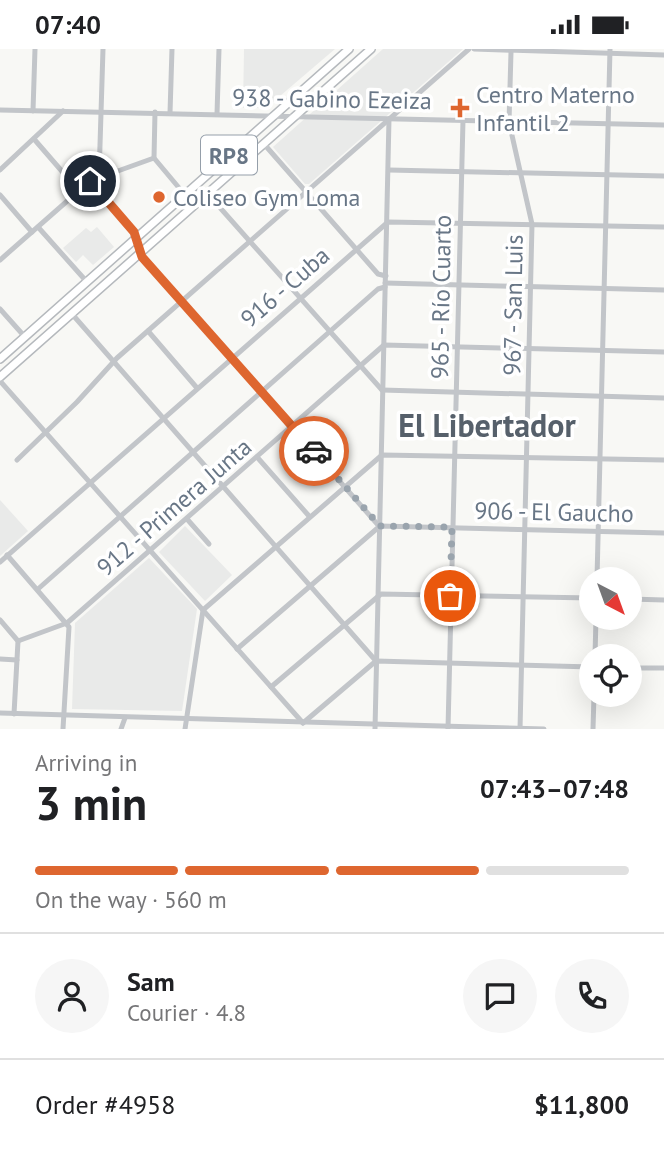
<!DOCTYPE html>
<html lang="en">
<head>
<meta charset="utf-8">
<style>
  :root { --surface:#fff; --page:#f6f6f6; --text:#202124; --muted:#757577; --line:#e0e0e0; --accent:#de662f }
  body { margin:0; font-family:"PT Sans",sans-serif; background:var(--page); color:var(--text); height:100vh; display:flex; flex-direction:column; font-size:26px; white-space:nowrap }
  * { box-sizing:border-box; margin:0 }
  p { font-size:23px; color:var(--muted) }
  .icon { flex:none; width:38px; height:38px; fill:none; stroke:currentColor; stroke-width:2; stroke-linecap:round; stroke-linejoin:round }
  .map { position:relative; height:680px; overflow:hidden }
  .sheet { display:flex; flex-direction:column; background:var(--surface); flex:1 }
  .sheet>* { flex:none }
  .needle { width:46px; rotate:139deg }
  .fabs { position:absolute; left:579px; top:518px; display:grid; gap:14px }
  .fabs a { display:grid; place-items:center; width:63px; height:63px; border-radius:50%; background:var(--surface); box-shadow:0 7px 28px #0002; font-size:35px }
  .pin { position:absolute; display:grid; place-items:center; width:60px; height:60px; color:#fff; margin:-30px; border:4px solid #fff; border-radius:50%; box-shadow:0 2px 7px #0007 }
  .courier { position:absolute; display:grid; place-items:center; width:70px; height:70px; margin:-35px; border:5px solid #de662f; border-radius:50%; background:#fff; color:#222; box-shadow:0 2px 9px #0007 }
  .headline em { font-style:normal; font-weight:700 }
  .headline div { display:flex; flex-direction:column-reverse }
  .headline { display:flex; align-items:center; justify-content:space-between; height:119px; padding:0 35px }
  h1 { font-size:46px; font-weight:700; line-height:52px }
  .bar { display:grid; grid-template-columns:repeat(4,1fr); gap:10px 7px; align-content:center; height:84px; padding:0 35px }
  .bar i { height:9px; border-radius:5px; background:var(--line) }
  .bar .selected { background:var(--accent) }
  .bar p { grid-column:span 4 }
  .line { display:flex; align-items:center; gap:18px; padding:0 35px; border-top:2px solid var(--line) }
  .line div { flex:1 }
  .round { display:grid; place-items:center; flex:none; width:74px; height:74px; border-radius:37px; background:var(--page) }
  .status { display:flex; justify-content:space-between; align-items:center; height:49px; padding:0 35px; background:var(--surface); direction:ltr }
  .status svg { height:19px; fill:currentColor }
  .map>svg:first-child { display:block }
</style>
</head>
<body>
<div class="status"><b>07:40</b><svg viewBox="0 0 49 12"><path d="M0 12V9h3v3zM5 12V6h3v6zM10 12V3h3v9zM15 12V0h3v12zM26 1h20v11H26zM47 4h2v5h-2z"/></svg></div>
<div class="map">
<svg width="664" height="680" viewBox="0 0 664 680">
  <rect width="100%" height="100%" fill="#f8f8f5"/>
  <g fill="#e9eae9">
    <polygon points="244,0 335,0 266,59 243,59"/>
    <polygon points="383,0 463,0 309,135 305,135 273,98"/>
    <polygon points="97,178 114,198 93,216 83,206 76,213 63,199 86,179 91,183"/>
    <polygon points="0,451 28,482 0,507"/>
    <polygon points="185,477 232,526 205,552 159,503"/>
    <polygon points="149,509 197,560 182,662 72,660 75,574"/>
  </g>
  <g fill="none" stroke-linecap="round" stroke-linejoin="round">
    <defs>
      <g id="major">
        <polyline points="0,310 349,0"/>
        <polyline points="0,328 371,0"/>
      </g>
    </defs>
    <use href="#major" stroke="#b5b9bd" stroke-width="10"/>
    <g stroke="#c2c5c9" stroke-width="5">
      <polyline points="474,0 664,6"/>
      <polyline points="511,3 509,73 532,175 520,680"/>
      <polyline points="0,61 664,76"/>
      <polyline points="33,62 35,0"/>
      <polyline points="155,63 154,109 185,146"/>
      <polyline points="170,64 172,0"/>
      <polyline points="217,65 219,0"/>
      <polyline points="34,90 79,142"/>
      <polyline points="264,95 378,225 386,227"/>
      <polyline points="0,121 63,62"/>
      <polyline points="389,121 664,127"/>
      <polyline points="99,128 103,0"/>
      <polyline points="90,132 134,183 142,208 379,477"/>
      <polyline points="207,144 382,341"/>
      <polyline points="0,146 32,183"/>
      <polyline points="38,178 87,233"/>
      <polyline points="0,211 90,132 154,109"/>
      <polyline points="385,234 664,241"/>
      <polyline points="0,260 25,288"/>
      <polyline points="72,265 376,612"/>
      <polyline points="148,282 197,339"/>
      <polyline points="0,332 303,674"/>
      <polyline points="382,341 664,349"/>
      <polyline points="257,408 309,467"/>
      <polyline points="17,411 77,353 117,309 469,0"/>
      <polyline points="187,470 209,495"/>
      <polyline points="7,506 69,578 63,680"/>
      <polyline points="0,513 388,173 664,178"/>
      <polyline points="597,530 610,0"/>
      <polyline points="38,540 378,240 385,238"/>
      <polyline points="630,550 664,551"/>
      <polyline points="0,571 18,592 14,665"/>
      <polyline points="18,592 67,574 384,296 664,303"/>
      <polyline points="237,600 380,477 664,484"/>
      <polyline points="595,607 596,569"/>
      <polyline points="0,610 17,611"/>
      <polyline points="630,619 664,619"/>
      <polyline points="271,638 381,545 592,549"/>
      <polyline points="0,664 544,680"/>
      <polyline points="303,674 376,612 592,618"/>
      <polyline points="121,680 125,669"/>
      <polyline points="185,680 203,561 382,406 664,411"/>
      <polyline points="375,680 389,70"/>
      <polyline points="448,680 463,71"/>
      <polyline points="593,680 594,646"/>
    </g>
    <use href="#major" stroke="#fff" stroke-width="7"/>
  </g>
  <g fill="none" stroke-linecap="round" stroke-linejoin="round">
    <polyline stroke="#9aa4ad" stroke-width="7" stroke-dasharray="0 12.6" points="314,402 380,477 452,478 450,547"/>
    <polyline stroke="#de662f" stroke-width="9" points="90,132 134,183 142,208 314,402"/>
  </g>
  <g fill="#de662f" stroke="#fff" stroke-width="2.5">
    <path d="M456.5 48.5h7v7h7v7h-7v7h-7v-7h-7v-7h7z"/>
    <circle cx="159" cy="148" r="7"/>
  </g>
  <g text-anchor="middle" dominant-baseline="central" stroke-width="7" stroke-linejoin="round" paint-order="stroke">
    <rect fill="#fff" stroke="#959faa" stroke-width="2" x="201" y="86.5" width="56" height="39" rx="5"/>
    <g font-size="23" font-weight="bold" fill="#687686">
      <text x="229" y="106">RP8</text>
    </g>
    <g font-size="24" fill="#687686" stroke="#fff" text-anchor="start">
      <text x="476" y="45">Centro Materno<tspan x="476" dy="28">Infantil 2</tspan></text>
      <text x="173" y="148">Coliseo Gym Loma</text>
    </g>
    <g font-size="24" fill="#687686" stroke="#fff">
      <text transform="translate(332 50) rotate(1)">938 - Gabino Ezeiza</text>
      <text transform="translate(285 238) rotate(-41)">916 - Cuba</text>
      <text transform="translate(441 248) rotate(-89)">965 - Río Cuarto</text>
      <text transform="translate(513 256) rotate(-89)">967 - San Luis</text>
      <text transform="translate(174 458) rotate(-41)">912 - Primera Junta</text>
      <text transform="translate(554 463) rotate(1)">906 - El Gaucho</text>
    </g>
    <g font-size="32" font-weight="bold" fill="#56606b" stroke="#fff">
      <text x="487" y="376">El Libertador</text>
    </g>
  </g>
</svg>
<div class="fabs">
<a><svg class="needle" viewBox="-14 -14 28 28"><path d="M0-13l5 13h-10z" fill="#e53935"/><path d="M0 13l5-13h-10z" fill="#757577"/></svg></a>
<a><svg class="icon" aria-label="locate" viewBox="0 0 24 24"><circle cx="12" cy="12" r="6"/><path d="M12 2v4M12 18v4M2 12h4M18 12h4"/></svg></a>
</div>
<div class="pin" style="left:450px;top:547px;background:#ea580c"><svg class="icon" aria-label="bag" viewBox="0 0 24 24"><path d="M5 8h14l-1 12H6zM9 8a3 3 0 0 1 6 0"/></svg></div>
<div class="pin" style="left:90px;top:132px;background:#1f2937"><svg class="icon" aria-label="home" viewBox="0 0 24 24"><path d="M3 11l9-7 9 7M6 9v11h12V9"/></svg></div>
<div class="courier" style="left:314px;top:402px"><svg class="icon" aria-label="car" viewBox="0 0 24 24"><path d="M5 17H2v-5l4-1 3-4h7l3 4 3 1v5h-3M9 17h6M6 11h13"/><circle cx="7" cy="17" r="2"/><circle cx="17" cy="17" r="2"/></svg></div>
</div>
<section class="sheet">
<div class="headline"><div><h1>3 min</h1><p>Arriving in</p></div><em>07:43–07:48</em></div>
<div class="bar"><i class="selected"></i><i class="selected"></i><i class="selected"></i><i></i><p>On the way · 560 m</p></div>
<div class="line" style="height:126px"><a class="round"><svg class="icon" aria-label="person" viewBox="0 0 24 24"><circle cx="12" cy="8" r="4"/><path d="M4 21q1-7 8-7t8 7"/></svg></a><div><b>Sam</b><p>Courier · 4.8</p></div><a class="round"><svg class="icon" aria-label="chat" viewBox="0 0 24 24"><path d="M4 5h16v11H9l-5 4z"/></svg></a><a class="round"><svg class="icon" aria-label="phone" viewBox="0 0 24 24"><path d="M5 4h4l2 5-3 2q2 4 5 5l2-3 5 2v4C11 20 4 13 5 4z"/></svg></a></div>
<div class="line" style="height:91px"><div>Order #4958</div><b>$11,800</b></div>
</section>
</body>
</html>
